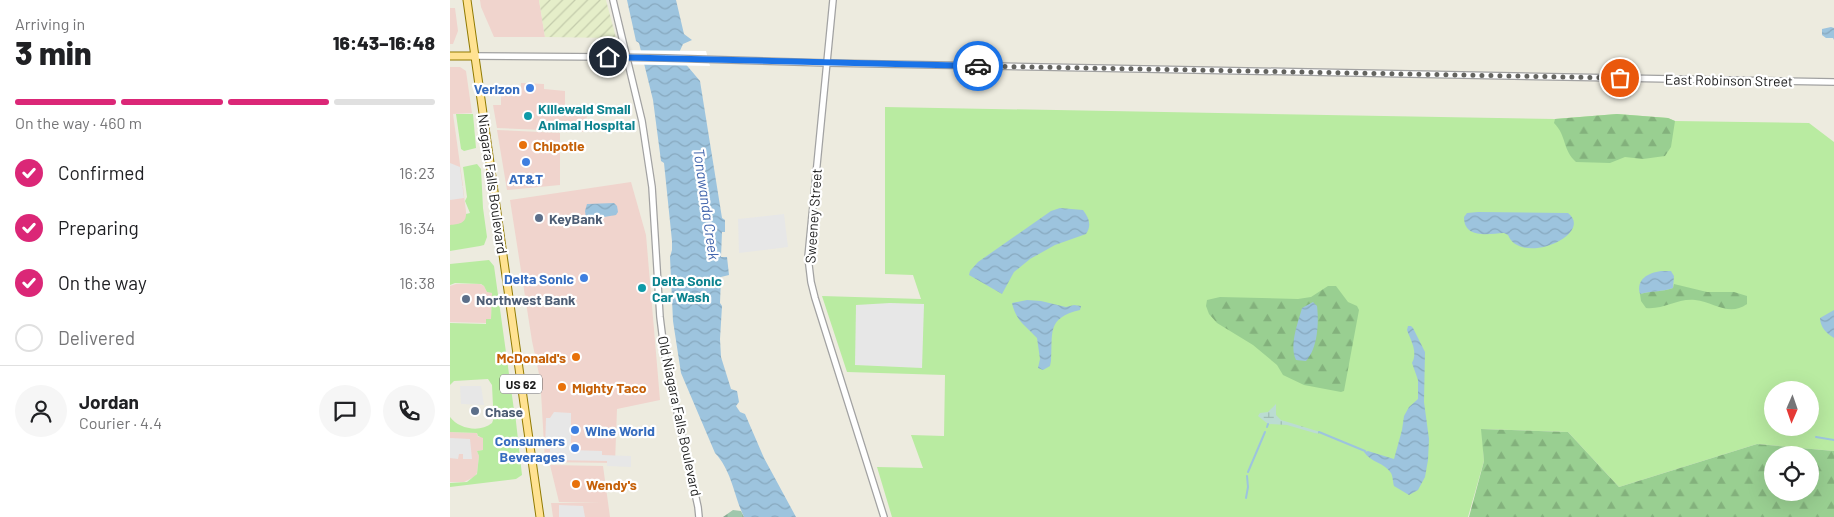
<!DOCTYPE html>
<html lang="en">
<head>
<meta charset="utf-8">
<style>
  :root { --surface:#fff; --page:#f6f6f6; --text:#202124; --muted:#757577; --line:#e0e0e0; --accent:#db2777 }
  body { margin:0; font-family:Barlow,sans-serif; background:var(--page); color:var(--text); height:100vh; display:flex; flex-direction:column; font-size:19px; white-space:nowrap }
  * { box-sizing:border-box; margin:0 }
  p { font-size:16px; color:var(--muted) }
  .icon { flex:none; width:28px; height:28px; fill:none; stroke:currentColor; stroke-width:2; stroke-linecap:round; stroke-linejoin:round }
  .map { position:relative; flex:1; overflow:hidden }
  .side { display:flex; flex-direction:column; background:var(--surface); width:450px }
  .side>* { flex:none }
  .needle { width:32px; rotate:182deg }
  .buttons { position:absolute; left:1314px; top:381px; display:grid; gap:10px }
  .buttons a { display:grid; place-items:center; width:55px; height:55px; border-radius:50%; background:var(--surface); box-shadow:0 5px 20px #0002; font-size:25px }
  .pin { position:absolute; display:grid; place-items:center; width:42px; height:42px; color:#fff; margin:-21px; border:2px solid #fff; border-radius:50%; box-shadow:0 1px 5px #0007 }
  .courier { position:absolute; display:grid; place-items:center; width:50px; height:50px; margin:-25px; border:4px solid #1a73e8; border-radius:50%; background:#fff; color:#222; box-shadow:0 1px 6px #0007 }
  .overview em { font-style:normal; font-weight:800 }
  .overview div { display:flex; flex-direction:column-reverse }
  .overview { display:flex; align-items:center; justify-content:space-between; height:85px; padding:0 15px }
  h1 { font-size:32px; font-weight:800; line-height:38px }
  .bar { display:grid; grid-template-columns:repeat(4,1fr); gap:8px 5px; align-content:center; height:60px; padding:0 15px }
  .bar i { height:6px; border-radius:4px; background:var(--line) }
  .bar .selected { background:var(--accent) }
  .bar p { grid-column:span 4 }
  .line { display:flex; align-items:center; gap:12px; padding:0 15px; border-top:1px solid var(--line) }
  .line div { flex:1 }
  .round { display:grid; place-items:center; flex:none; width:52px; height:52px; border-radius:26px; background:var(--page) }
  ol { padding:0 15px; list-style:none }
  li { display:flex; align-items:center; gap:15px; height:55px }
  li p { margin-inline-start:auto }
  li .icon { padding:5px; border-radius:50%; background:var(--accent); color:#fff; stroke-width:4 }
  li:last-child { color:var(--muted) }
  li i { width:28px; height:28px; border:2px solid var(--line); border-radius:50% }
  main { display:flex; flex:1; min-height:0 }
  .map>svg:first-child { display:block }
</style>
</head>
<body>
<main>
<section class="side">
<div class="overview"><div><h1>3 min</h1><p>Arriving in</p></div><em>16:43–16:48</em></div>
<div class="bar"><i class="selected"></i><i class="selected"></i><i class="selected"></i><i></i><p>On the way · 460 m</p></div>
<ol>
<li><svg class="icon" aria-label="check" viewBox="0 0 24 24"><path d="M5 12l5 5 9-10"/></svg>Confirmed<p>16:23</p></li>
<li><svg class="icon" aria-label="check" viewBox="0 0 24 24"><path d="M5 12l5 5 9-10"/></svg>Preparing<p>16:34</p></li>
<li><svg class="icon" aria-label="check" viewBox="0 0 24 24"><path d="M5 12l5 5 9-10"/></svg>On the way<p>16:38</p></li>
<li><i></i>Delivered</li>
</ol>
<div class="line" style="height:90px"><a class="round"><svg class="icon" aria-label="person" viewBox="0 0 24 24"><circle cx="12" cy="8" r="4"/><path d="M4 21q1-7 8-7t8 7"/></svg></a><div><b>Jordan</b><p>Courier · 4.4</p></div><a class="round"><svg class="icon" aria-label="chat" viewBox="0 0 24 24"><path d="M4 5h16v11H9l-5 4z"/></svg></a><a class="round"><svg class="icon" aria-label="phone" viewBox="0 0 24 24"><path d="M5 4h4l2 5-3 2q2 4 5 5l2-3 5 2v4C11 20 4 13 5 4z"/></svg></a></div>
</section>
<div class="map">
<svg width="1384" height="517" viewBox="0 0 1384 517">
  <defs>
    <pattern id="farmland-furrows" width="10" height="10" patternUnits="userSpaceOnUse" patternTransform="scale(1.25)"><rect width="10" height="10" fill="#e5eec9"/><path d="M-1 1l2-2M0 10L10 0M9 11l2-2" fill="none" stroke="#c4ccac"/></pattern>
    <pattern id="forest-firs" width="22" height="20" patternUnits="userSpaceOnUse" patternTransform="scale(1.25)"><rect width="22" height="20" fill="#99cf91"/><path d="M5 1l3.5 6h-7zM16 11l3.5 6h-7z" fill="#83b17c"/></pattern>
    <pattern id="wetland-marsh" width="20" height="14" patternUnits="userSpaceOnUse" patternTransform="scale(1.25)"><rect width="20" height="14" fill="#bbdcd2"/><path d="M1 5h8M5 5V1M11 12h8M15 12V8" fill="none" stroke="#a0bcb4"/></pattern>
    <pattern id="cemetery-stones" width="16" height="16" patternUnits="userSpaceOnUse" patternTransform="scale(1.25)"><rect width="16" height="16" fill="#9fc7ac"/><path d="M2 7V4a2 2 0 0 1 4 0v3zM10 15v-3a2 2 0 0 1 4 0v3z" fill="#88aa93"/></pattern>
    <pattern id="water-waves" width="16" height="10" patternUnits="userSpaceOnUse" patternTransform="scale(1.25)"><rect width="16" height="10" fill="#9dc4de"/><path d="M0 5q4-4 8 0t8 0" fill="none" stroke="#87a8be"/></pattern>
  </defs>
  <rect width="100%" height="100%" fill="#edebdf"/>
  <g fill="#f0d4cd">
    <polygon points="30,0 89,0 95,37 44,37 31,7"/>
    <polygon points="0,8 5,8 8,31 3,44 0,44"/>
    <polygon points="0,67 10,67 16,71 22,113 3,114 13,186 0,188"/>
    <polygon points="71,83 94,84 94,89 115,91 115,109 136,110 138,132 47,128 43,105 51,105 51,88 71,88"/>
    <polygon points="47,130 110,133 110,185 57,190"/>
    <polygon points="181,182 196,235 210,400 167,409 165,463 95,462 90,375 89,374 82,341 60,200"/>
    <polygon points="13,187 17,220 12,224 0,226 0,189"/>
    <polygon points="6,284 30,284 34,286 37,292 42,293 41,319 36,320 36,323 0,322 0,286"/>
    <polygon points="0,432 27,433 28,437 33,437 33,450 27,451 29,456 27,473 24,477 14,482 0,482"/>
    <polygon points="100,465 153,466 160,517 103,517 101,503 151,503 109,502"/>
  </g>
  <polygon fill="url(#farmland-furrows)" points="89,0 156,0 166,38 95,37"/>
  <g fill="#b9eba1" fill-rule="evenodd">
    <path d="M 435,107 L 1105,119 L 1167,114 L 1218,118 L 1225,121 L 1359,123 L 1384,142 L 1384,451 L 1307,444 L 1169,487 L 1118,432 L 1032,429 L 1034,461 L 1018,517 L 442,517 L 427,467 L 473,468 L 461,435 L 494,436 L 495,375 L 397,372 L 372,296 L 471,299 L 463,275 L 435,274 ZM 1322,390 L 1360,390 L 1360,428 L 1322,428 Z"/>
    <polygon points="6,114 23,114 26,148 14,151 11,149"/>
    <path d="M 27,164 L 31,169 L 33,208 L 37,237 L 34,245 L 30,246 L 0,251 L 0,225 C 8,224 16,224 16,214 L 20,213 L 15,201 L 17,197 L 13,167 Z"/>
    <polygon points="39,260 44,266 64,410 46,412 46,406 43,406 42,385 38,379 4,381 0,385 0,323 36,324 36,319 41,319 42,293 37,292 34,286 31,284 5,283 0,285 0,264"/>
    <path d="M 65,413 L 72,475 L 66,479 L 0,487 L 0,483 L 17,482 L 27,474 L 29,456 L 27,451 L 33,450 L 33,438 L 28,436 L 27,433 L 0,432 L 0,417 C 9,429 30,433 42,423 L 45,415 Z"/>
  </g>
  <g fill="url(#forest-firs)" fill-rule="evenodd">
    <path d="M 1167,114 L 1218,118 L 1225,121 L 1221,147 L 1215,156 L 1193,159 L 1175,157 L 1160,163 L 1126,162 C 1112,149 1117,136 1104,123 L 1105,119 Z"/>
    <path d="M 1224,284 L 1257,292 L 1284,292 L 1297,296 L 1297,304 C 1279,317 1264,302 1245,300 C 1228,298 1213,310 1196,308 L 1191,301 L 1190,294 C 1201,291 1212,292 1223,288 Z"/>
    <polygon points="878,286 886,286 898,302 907,306 909,310 894,391 891,392 854,385 833,375 827,365 803,345 767,323 759,314 756,306 757,300 770,297 848,299 861,297"/>
    <path d="M 1031,429 L 1118,432 L 1169,487 L 1307,444 L 1384,451 L 1384,517 L 1019,517 L 1034,461 ZM 1322,455 L 1360,455 L 1360,492 L 1322,492 Z"/>
  </g>
  <polygon fill="url(#wetland-marsh)" points="826,404 826,415 831,420 867,431 869,432 868,434 837,425 818,424 808,416 810,413 818,412"/>
  <polygon fill="url(#cemetery-stones)" points="283,510 291,511 294,517 273,517"/>
  <g fill="#e7e7e7">
    <polygon points="0,163 10,167 14,198 0,200"/>
    <polygon points="334,214 338,247 289,253 288,219"/>
    <polygon points="440,303 474,304 472,368 405,365 406,305"/>
    <polygon points="10,386 31,386 34,405 11,404"/>
    <polygon points="104,412 121,413 121,450 152,451 152,455 181,456 181,467 157,466 157,461 100,460 100,449 95,449 96,418 100,418"/>
    <polygon points="0,438 20,439 22,459 13,459 13,454 9,454 8,459 0,458"/>
    <polygon points="109,505 133,506 135,517 109,517"/>
  </g>
  <g fill="url(#water-waves)">
    <path d="M 177,0 L 226,0 L 234,34 L 242,40 L 233,44 L 228,55 L 250,81 L 272,218 L 275,220 L 275,232 L 272,232 L 271,257 L 277,257 L 279,275 L 271,277 L 270,303 L 272,306 L 270,339 L 271,357 L 281,389 L 287,391 L 289,402 L 286,406 L 290,412 L 295,414 L 314,458 L 346,517 L 294,517 C 284,496 282,471 265,453 L 231,373 L 223,321 L 220,257 L 222,250 L 222,241 L 214,163 L 211,161 L 203,100 L 189,43 L 186,41 Z"/>
    <polygon points="1381,27 1384,28 1384,40 1383,38 1376,38 1372,35 1372,29"/>
    <polygon points="164,203 167,206 168,212 166,215 142,219 136,218 135,211 137,204"/>
    <path d="M 610,208 L 633,210 C 639,218 642,225 636,234 L 605,245 L 580,259 L 564,272 L 552,294 L 519,275 L 520,271 L 528,262 L 601,211 Z"/>
    <path d="M 1028,212 L 1118,213 C 1145,234 1071,267 1058,235 L 1054,233 C 1038,234 1014,239 1014,217 L 1017,213 Z"/>
    <path d="M 1211,271 L 1221,271 L 1224,276 L 1223,288 C 1212,292 1201,291 1190,294 C 1186,279 1198,273 1211,271 Z"/>
    <path d="M 577,300 L 591,301 L 616,307 L 624,305 L 631,306 L 630,310 C 596,318 603,333 601,361 L 600,366 L 593,370 L 588,368 L 590,359 L 587,338 C 575,325 566,321 562,303 Z"/>
    <path d="M 863,302 L 867,306 C 869,322 868,348 856,361 L 846,360 C 839,345 848,323 852,308 Z"/>
    <path d="M 1384,310 L 1384,338 C 1377,334 1370,327 1370,318 Z"/>
    <path d="M 958,326 L 961,326 L 963,328 L 975,352 L 974,402 L 979,439 L 978,460 L 975,477 L 968,490 L 959,495 L 944,486 C 943,483 943,477 941,473 C 935,463 920,462 914,452 L 918,451 L 944,459 L 952,430 L 954,416 L 959,407 L 968,399 L 968,380 L 962,363 C 968,352 961,341 957,330 Z"/>
  </g>
  <polygon fill="#fff" points="156,50 256,51 260,66 160,64"/>
  <g fill="none" stroke-linecap="round" stroke-linejoin="round">
    <g stroke="#9dc4de" stroke-width="2">
      <polyline points="817,427 818,424"/>
      <polyline points="869,432 915,451"/>
      <polyline points="1366,437 1384,440"/>
      <polyline points="798,472 815,432"/>
      <polyline points="796,498 798,487 797,476"/>
    </g>
    <defs>
      <g id="minor">
        <polyline points="163,0 192,121 202,187 210,317 215,357 248,507 249,517"/>
        <polyline points="383,0 358,257 361,282 365,298 434,517"/>
        <polyline points="25,56 158,57"/>
        <polyline points="215,58 377,63 1384,82"/>
      </g>
      <g id="major">
        <polyline points="17,0 90,517"/>
        <polyline points="0,56 25,56"/>
      </g>
    </defs>
    <use href="#minor" stroke="#a2a2a2" stroke-width="8"/>
    <use href="#major" stroke="#917a00" stroke-width="9"/>
    <use href="#minor" stroke="#fff" stroke-width="5.5"/>
    <use href="#major" stroke="#ffe292" stroke-width="7"/>
    <defs>
      <polyline id="minor-bridge" points="158,57 215,58"/>
    </defs>
    <use href="#minor-bridge" stroke="#a2a2a2" stroke-width="8" stroke-linecap="butt"/>
    <use href="#minor-bridge" stroke="#fff" stroke-width="5.5"/>
  </g>
  <g fill="none" stroke-linecap="round" stroke-linejoin="round">
    <polyline stroke="#646460" stroke-width="5" stroke-dasharray="0 9" points="528,66 1170,78"/>
    <polyline stroke="#1a73e8" stroke-width="6" points="158,57 528,66"/>
  </g>
  <g fill="#3f7fe0" stroke="#fff" stroke-width="2">
    <circle cx="80" cy="88" r="5"/>
    <circle cx="76" cy="162" r="5"/>
    <circle cx="134" cy="278" r="5"/>
    <circle cx="125" cy="430" r="5"/>
    <circle cx="125" cy="448" r="5"/>
  </g>
  <g fill="#0f9aa8" stroke="#fff" stroke-width="2">
    <circle cx="78" cy="116" r="5"/>
    <circle cx="192" cy="288" r="5"/>
  </g>
  <g fill="#e8710a" stroke="#fff" stroke-width="2">
    <circle cx="73" cy="145" r="5"/>
    <circle cx="126" cy="357" r="5"/>
    <circle cx="112" cy="387" r="5"/>
    <circle cx="126" cy="484" r="5"/>
  </g>
  <g fill="#5c6f8a" stroke="#fff" stroke-width="2">
    <circle cx="89" cy="218" r="5"/>
    <circle cx="16" cy="299" r="5"/>
    <circle cx="25" cy="411" r="5"/>
  </g>
  <g text-anchor="middle" dominant-baseline="central" stroke-width="4.5" stroke-linejoin="round" paint-order="stroke">
    <rect fill="#fff" stroke="#5f5f5f" stroke-width="1" x="50" y="374.5" width="42" height="19" rx="4"/>
    <g font-size="12" font-weight="bold" fill="#1b1b1b">
      <text x="71" y="384">US 62</text>
    </g>
    <g font-size="14" fill="#1b1b1b" stroke="#fff">
      <text transform="translate(1279 80) rotate(1)">East Robinson Street</text>
      <text transform="translate(43 184) rotate(82)">Niagara Falls Boulevard</text>
      <text transform="translate(363 216) rotate(-86)">Sweeney Street</text>
      <text transform="translate(230 416) rotate(78)">Old Niagara Falls Boulevard</text>
    </g>
    <g font-size="14" font-weight="bold" fill="#366cbe" stroke="#fff" text-anchor="end">
      <text x="70" y="88">Verizon</text>
      <text x="76" y="178" text-anchor="middle">AT&amp;T</text>
      <text x="124" y="278">Delta Sonic</text>
      <text x="135" y="430" text-anchor="start">Wine World</text>
      <text x="115" y="440">Consumers<tspan x="115" dy="16">Beverages</tspan></text>
    </g>
    <g font-size="14" font-weight="bold" fill="#0d838f" stroke="#fff" text-anchor="start">
      <text x="88" y="108">Killewald Small<tspan x="88" dy="16">Animal Hospital</tspan></text>
      <text x="202" y="280">Delta Sonic<tspan x="202" dy="16">Car Wash</tspan></text>
    </g>
    <g font-size="14" font-weight="bold" fill="#c56008" stroke="#fff" text-anchor="start">
      <text x="83" y="145">Chipotle</text>
      <text x="116" y="357" text-anchor="end">McDonald's</text>
      <text x="122" y="387">Mighty Taco</text>
      <text x="136" y="484">Wendy's</text>
    </g>
    <g font-size="14" font-weight="bold" fill="#4e5e75" stroke="#fff" text-anchor="start">
      <text x="99" y="218">KeyBank</text>
      <text x="26" y="299">Northwest Bank</text>
      <text x="35" y="411">Chase</text>
    </g>
    <g font-size="15" font-style="italic" fill="#4467ae" stroke="#fff">
      <text transform="translate(257 204) rotate(82)">Tonawanda Creek</text>
    </g>
  </g>
</svg>
<div class="buttons">
<a><svg class="needle" viewBox="-14 -14 28 28"><path d="M0-13l5 13h-10z" fill="#e53935"/><path d="M0 13l5-13h-10z" fill="#757577"/></svg></a>
<a><svg class="icon" aria-label="locate" viewBox="0 0 24 24"><circle cx="12" cy="12" r="6"/><path d="M12 2v4M12 18v4M2 12h4M18 12h4"/></svg></a>
</div>
<div class="pin" style="left:1170px;top:78px;background:#ea580c"><svg class="icon" aria-label="bag" viewBox="0 0 24 24"><path d="M5 8h14l-1 12H6zM9 8a3 3 0 0 1 6 0"/></svg></div>
<div class="pin" style="left:158px;top:57px;background:#1f2937"><svg class="icon" aria-label="home" viewBox="0 0 24 24"><path d="M3 11l9-7 9 7M6 9v11h12V9"/></svg></div>
<div class="courier" style="left:528px;top:66px"><svg class="icon" aria-label="car" viewBox="0 0 24 24"><path d="M5 17H2v-5l4-1 3-4h7l3 4 3 1v5h-3M9 17h6M6 11h13"/><circle cx="7" cy="17" r="2"/><circle cx="17" cy="17" r="2"/></svg></div>
</div>
</main>
</body>
</html>
